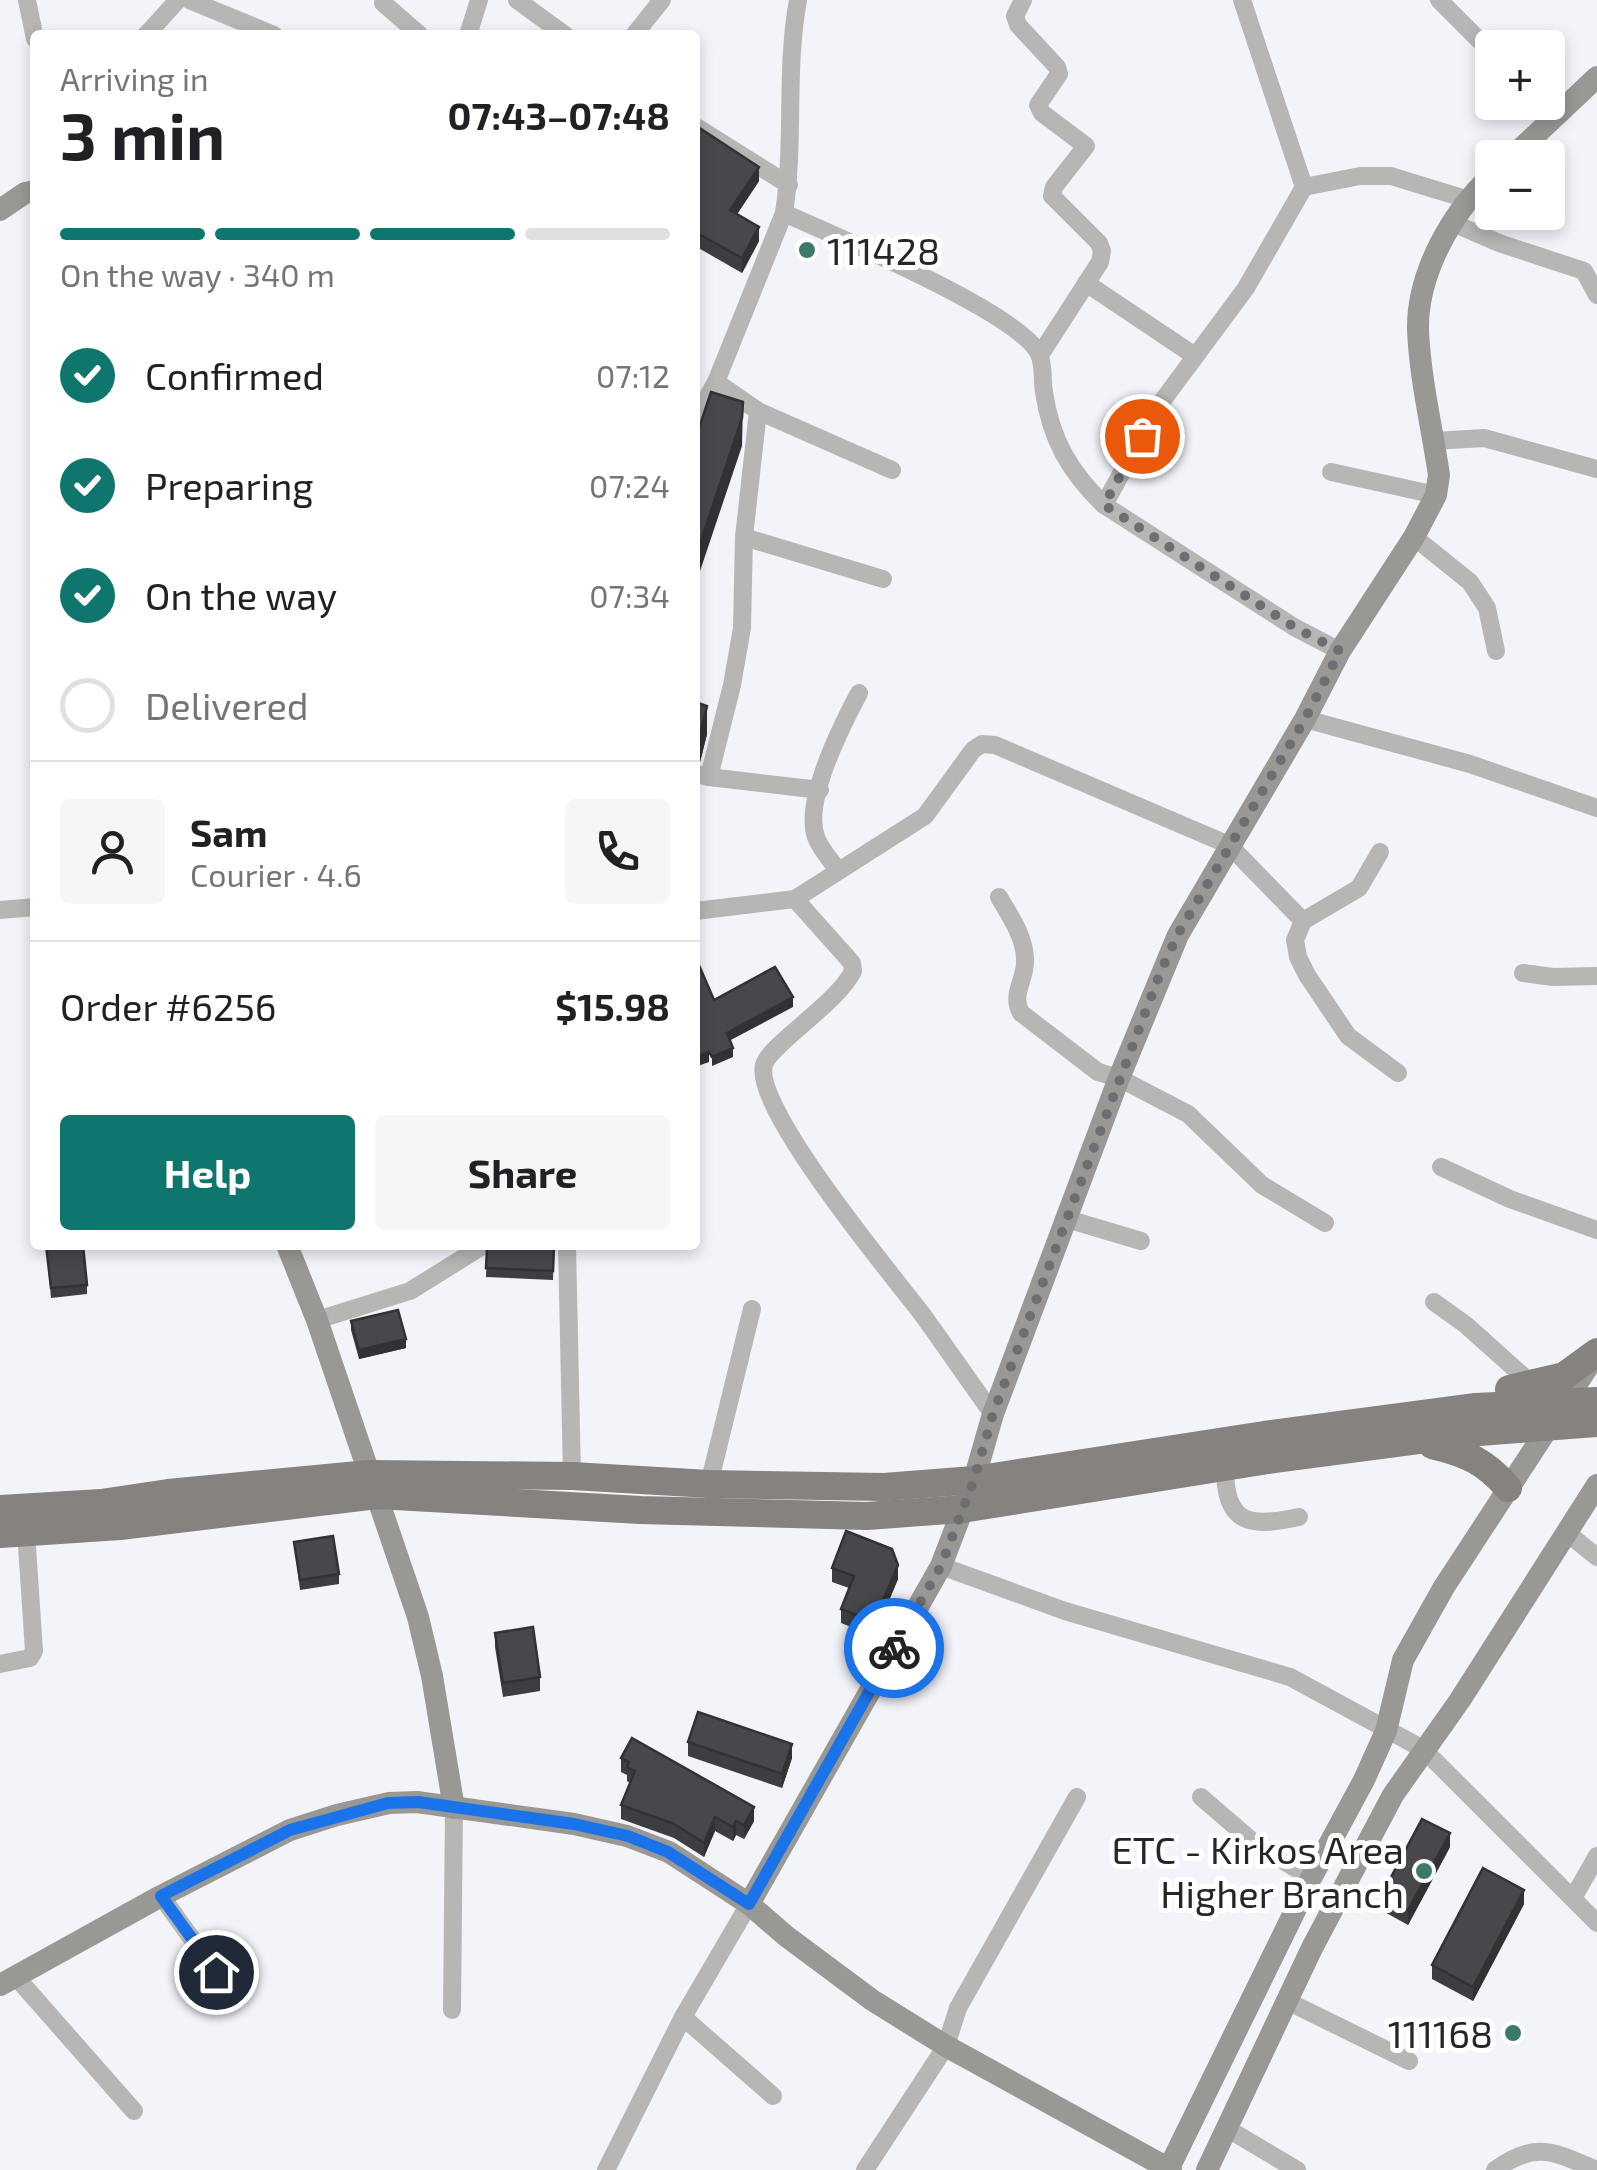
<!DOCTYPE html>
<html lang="en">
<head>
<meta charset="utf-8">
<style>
  :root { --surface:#fff; --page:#f6f6f6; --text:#202124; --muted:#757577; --line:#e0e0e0; --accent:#0f766e }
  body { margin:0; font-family:"Exo 2",sans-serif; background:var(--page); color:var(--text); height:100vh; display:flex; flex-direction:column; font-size:38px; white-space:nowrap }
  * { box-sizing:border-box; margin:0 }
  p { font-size:32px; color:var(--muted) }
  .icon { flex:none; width:55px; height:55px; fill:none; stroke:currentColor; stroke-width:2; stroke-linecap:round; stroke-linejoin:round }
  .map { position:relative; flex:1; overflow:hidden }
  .panel { position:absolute; left:30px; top:30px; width:670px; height:1220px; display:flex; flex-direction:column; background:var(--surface); border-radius:10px; box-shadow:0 5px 15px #0003 }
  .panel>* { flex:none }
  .fabs { position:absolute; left:1475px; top:30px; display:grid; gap:20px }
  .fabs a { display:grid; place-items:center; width:90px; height:90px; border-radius:10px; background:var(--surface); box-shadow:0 5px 15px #0003; font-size:50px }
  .pin { position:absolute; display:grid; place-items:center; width:85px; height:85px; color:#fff; margin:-42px; border:5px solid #fff; border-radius:50%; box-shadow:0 2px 10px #0007 }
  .courier { position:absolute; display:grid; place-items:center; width:100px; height:100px; margin:-50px; border:8px solid #1a73e8; border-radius:50%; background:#fff; color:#222; box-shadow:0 2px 12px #0007 }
  .summary em { font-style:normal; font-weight:700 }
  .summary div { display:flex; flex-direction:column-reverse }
  .summary { display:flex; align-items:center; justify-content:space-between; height:170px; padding:0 30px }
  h1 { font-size:65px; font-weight:700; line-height:75px }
  .bar { display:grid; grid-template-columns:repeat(4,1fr); gap:15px 10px; align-content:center; height:120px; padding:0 30px }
  .bar i { height:12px; border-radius:8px; background:var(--line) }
  .bar .on { background:var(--accent) }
  .bar p { grid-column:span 4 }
  .line { display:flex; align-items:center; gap:25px; padding:0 30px; border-top:2px solid var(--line) }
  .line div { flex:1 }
  .round { display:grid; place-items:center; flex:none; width:105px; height:105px; border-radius:10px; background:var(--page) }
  ol { padding:0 30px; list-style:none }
  li { display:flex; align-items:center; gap:30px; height:110px }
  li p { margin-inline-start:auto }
  li .icon { padding:10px; border-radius:50%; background:var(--accent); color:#fff; stroke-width:4 }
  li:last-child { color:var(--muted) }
  li i { width:55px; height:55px; border:5px solid var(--line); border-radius:50% }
  .action { display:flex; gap:20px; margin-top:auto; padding:20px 30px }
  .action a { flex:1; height:115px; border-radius:10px; background:var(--accent); color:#fff; font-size:40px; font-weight:700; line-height:115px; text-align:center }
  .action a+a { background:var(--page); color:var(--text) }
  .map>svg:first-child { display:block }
</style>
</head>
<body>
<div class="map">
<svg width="1597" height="2170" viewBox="0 0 1597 2170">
  <rect width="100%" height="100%" fill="#f3f4fa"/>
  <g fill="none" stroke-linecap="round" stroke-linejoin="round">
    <g stroke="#b8b6b4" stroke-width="18">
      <polyline points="27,0 35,39"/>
      <polyline points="189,0 274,35"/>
      <polyline points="517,0 565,35"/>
      <polyline points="1023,0 1015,16 1018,25 1057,67 1059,74 1038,105 1042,113 1086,146 1054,187 1052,196 1099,243 1102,251 1100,262 1040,355"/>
      <polyline points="1439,0 1492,53"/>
      <polyline points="383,3 420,35"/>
      <polyline points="146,35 178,0"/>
      <polyline points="468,35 479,0"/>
      <polyline points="634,35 662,0"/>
      <polyline points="695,126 789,185"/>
      <polyline points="1304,187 1360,176 1391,176 1466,199"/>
      <path d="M 784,213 C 795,142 785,70 798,0"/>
      <polyline points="1453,223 1499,243 1584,271 1597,295"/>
      <polyline points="1086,283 1195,356"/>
      <polyline points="716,382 758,411 892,470"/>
      <path d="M 695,413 L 698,414 L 716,382 L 784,213 C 833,235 1020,313 1039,354 C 1044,364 1042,381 1044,392 C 1051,440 1070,472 1104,505 L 1294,627 L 1340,651"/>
      <polyline points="1434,441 1484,438 1597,469"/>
      <polyline points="1331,472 1436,495"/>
      <polyline points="1104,505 1157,408 1246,288 1304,187 1242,0"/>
      <polyline points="744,537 883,579"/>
      <polyline points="1414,537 1470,582 1487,608 1496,651"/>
      <polyline points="1305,719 1470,764 1597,808"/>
      <polyline points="695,774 709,777 732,685 742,628 744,537 758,411"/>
      <polyline points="709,777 820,790"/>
      <path d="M 838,870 C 830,860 820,848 816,837 C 803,801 842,725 859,693"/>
      <path d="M 999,897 C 1010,916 1024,936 1025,958 C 1027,978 1010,994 1021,1013 L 1098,1072 L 1119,1078 L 1188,1114 L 1262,1185 L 1325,1223"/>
      <path d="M 795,899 L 852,963 L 853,971 C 838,1003 769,1045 764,1065 C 752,1107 893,1276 922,1314 C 946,1347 969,1381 993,1414"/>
      <polyline points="0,910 35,907"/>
      <polyline points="695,911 795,899 925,816 973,750 982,744 995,745 1229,845 1303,921 1295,940 1298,957 1307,975 1348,1036 1398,1073"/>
      <polyline points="1303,921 1359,888 1380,852"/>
      <polyline points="1523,973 1553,977 1597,976"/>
      <polyline points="1441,1167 1510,1199 1597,1230"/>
      <polyline points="1067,1219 1141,1241"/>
      <polyline points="567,1245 572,1476"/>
      <polyline points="1434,1302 1466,1325 1533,1385"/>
      <polyline points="317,1320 410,1291 484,1245"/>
      <path d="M 1225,1468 C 1225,1524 1249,1528 1299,1517"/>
      <polyline points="709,1484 752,1309"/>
      <polyline points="1566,1532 1597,1557"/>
      <polyline points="941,1566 1065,1611 1290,1677 1423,1749 1597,1923"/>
      <polyline points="0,1664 30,1658 34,1651 26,1531"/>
      <polyline points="1201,1797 1252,1841 1311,1878"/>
      <polyline points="161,1896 234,1997"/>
      <polyline points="1573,1898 1597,1856"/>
      <polyline points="16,1977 134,2111"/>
      <polyline points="1287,2001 1409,2061"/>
      <polyline points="452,2010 454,1808"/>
      <polyline points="683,2017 773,2096"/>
      <polyline points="1228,2129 1297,2170"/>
      <polyline points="606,2170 683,2017 749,1904"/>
      <polyline points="865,2170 946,2046 958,2008 1077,1797"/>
      <path d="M 1495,2170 C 1536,2140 1554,2152 1597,2170"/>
    </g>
    <g stroke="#9a9895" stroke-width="22">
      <polyline points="1511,158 1597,77"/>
      <polyline points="0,210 25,193 35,191"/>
      <polyline points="287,1245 317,1320 418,1617 432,1676 454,1808"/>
      <path d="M 749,1904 L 941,1566 L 974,1480 L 993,1414 L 1119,1078 L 1178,935 L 1305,719 L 1340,651 L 1414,537 L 1436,495 L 1439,475 C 1432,428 1420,378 1418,330 C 1417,273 1452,212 1492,175"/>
      <polyline points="0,1985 161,1896 290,1830 337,1815 389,1803 417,1802 574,1824 627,1836 669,1852 749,1904 786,1936 872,2000 946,2046 1171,2170"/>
      <polyline points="1168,2170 1311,1878 1364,1780 1386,1731 1403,1660 1444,1587 1595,1356"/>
      <polyline points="1207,2170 1312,1948 1393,1795 1460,1700 1597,1485"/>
    </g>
    <g stroke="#85827f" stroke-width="28">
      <polyline points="1509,1389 1564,1376 1597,1352"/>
      <path d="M 1432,1445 C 1466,1453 1485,1461 1508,1488"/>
      <polyline points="0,1509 101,1503 168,1493 369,1474 572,1476 709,1484 884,1487 974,1480 1264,1435 1476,1407 1597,1401"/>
      <polyline points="0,1534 120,1526 377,1495 640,1510 867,1516 962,1509 1268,1460 1479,1432 1597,1423"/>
    </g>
  </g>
  <g fill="#3e3d41">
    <polygon points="695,125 759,181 737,214 759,241 742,273 695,246"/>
    <polygon points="695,702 707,734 700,762 695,763"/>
    <polygon points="46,1245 87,1285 87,1294 51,1298"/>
    <polygon points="554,1246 553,1280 486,1277 487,1248"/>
    <polygon points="351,1321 406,1348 359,1359 351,1330"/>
    <polygon points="294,1542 339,1574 339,1584 300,1590"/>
    <polygon points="832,1568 898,1579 874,1636 841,1623 841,1609 849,1588 832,1582"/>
    <polygon points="495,1633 540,1677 540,1691 503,1697 495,1647"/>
    <polygon points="688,1742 792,1758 782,1788 688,1756"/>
    <polygon points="621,1758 754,1821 744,1839 736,1835 733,1841 715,1831 704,1857 674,1838 621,1819 621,1805 630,1783 627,1781 627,1775 621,1772"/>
    <polygon points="1450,1847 1408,1925 1381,1910 1381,1896"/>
    <polygon points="1524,1904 1473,2001 1432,1979 1432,1965"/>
  </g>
  <g fill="#323235">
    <polygon points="759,167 759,181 730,225 730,210"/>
    <polygon points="759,227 759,241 742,273 742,258"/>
    <polygon points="743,402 742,446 695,586 695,559"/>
    <polygon points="707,706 707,734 700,762 700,735"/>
    <polygon points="793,997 793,1007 727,1042 727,1033"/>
    <polygon points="733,1048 733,1057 712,1066 712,1057"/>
    <polygon points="709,1052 709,1062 695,1067 695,1058"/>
    <polygon points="406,1339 406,1348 359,1359 359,1350"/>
    <polygon points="898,1565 898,1579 874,1636 874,1622"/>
    <polygon points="792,1744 792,1758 782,1788 782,1774"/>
    <polygon points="754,1807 754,1821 744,1839 744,1825"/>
    <polygon points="715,1817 715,1831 704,1857 704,1843"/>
    <polygon points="736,1821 736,1835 733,1841 733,1827"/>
    <polygon points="1450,1833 1450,1847 1408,1925 1408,1910"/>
    <polygon points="1524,1890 1524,1904 1473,2001 1473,1987"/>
  </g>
  <g fill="#48474c" stroke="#323235" stroke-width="2.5">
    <polygon points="695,125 759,167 730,210 759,227 742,258 695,232"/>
    <polygon points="711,392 743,402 742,418 695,559 695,440"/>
    <polygon points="695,702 707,706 700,735 695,736"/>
    <polygon points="695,956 714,1000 775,967 793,997 727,1033 733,1048 712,1057 709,1052 695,1058"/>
    <polygon points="46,1245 83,1245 87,1285 51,1288"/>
    <polygon points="491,1245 554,1246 553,1271 486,1268 487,1248"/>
    <polygon points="398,1310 406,1339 359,1350 351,1321"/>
    <polygon points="846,1531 892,1549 898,1565 874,1622 841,1609 854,1576 832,1568"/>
    <polygon points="333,1536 339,1574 300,1580 294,1542"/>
    <polygon points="533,1627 540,1677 503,1683 495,1633"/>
    <polygon points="698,1712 792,1744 782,1774 688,1742"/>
    <polygon points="632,1738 754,1807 744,1825 736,1821 733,1827 715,1817 704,1843 674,1824 621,1805 635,1771 627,1767 629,1762 621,1758"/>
    <polygon points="1422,1819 1450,1833 1408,1910 1381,1896"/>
    <polygon points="1483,1868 1524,1890 1473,1987 1432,1965"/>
  </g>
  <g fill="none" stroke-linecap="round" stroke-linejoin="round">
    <polyline stroke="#6d6e72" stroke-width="10" stroke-dasharray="0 18" points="894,1648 941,1566 974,1480 993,1414 1161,971 1178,934 1305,719 1340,651 1294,627 1104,505 1142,436"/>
    <polyline stroke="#1a73e8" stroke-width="12" points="216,1972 161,1896 290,1830 388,1803 418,1802 574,1824 628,1836 668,1852 749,1904 894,1648"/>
  </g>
  <g fill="#3b7a68" stroke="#fff" stroke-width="4">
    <circle cx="807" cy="250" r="10"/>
    <circle cx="1424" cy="1871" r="10"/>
    <circle cx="1513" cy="2033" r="10"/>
  </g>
  <g text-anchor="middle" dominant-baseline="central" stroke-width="10" stroke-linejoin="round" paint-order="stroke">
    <g font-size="38" fill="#252628" stroke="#fff" text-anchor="end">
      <text x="827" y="250" text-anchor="start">111428</text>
      <text x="1404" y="1849">ETC - Kirkos Area<tspan x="1404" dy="44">Higher Branch</tspan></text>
      <text x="1493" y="2033">111168</text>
    </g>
  </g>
</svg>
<div class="fabs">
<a>+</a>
<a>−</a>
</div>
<div class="pin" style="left:1142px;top:436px;background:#ea580c"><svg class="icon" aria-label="bag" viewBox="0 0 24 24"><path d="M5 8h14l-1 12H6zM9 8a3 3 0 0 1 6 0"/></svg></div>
<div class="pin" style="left:216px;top:1972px;background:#1f2937"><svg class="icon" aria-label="home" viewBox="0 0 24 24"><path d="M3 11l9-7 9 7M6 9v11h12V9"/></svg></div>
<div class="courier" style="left:894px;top:1648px"><svg class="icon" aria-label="bike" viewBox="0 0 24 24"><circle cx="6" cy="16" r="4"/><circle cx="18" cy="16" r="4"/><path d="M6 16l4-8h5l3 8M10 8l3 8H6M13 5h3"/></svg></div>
<section class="panel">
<div class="summary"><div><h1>3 min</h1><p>Arriving in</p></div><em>07:43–07:48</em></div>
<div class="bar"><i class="on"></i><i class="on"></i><i class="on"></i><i></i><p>On the way · 340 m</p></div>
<ol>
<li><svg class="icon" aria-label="check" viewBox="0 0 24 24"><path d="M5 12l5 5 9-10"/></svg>Confirmed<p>07:12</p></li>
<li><svg class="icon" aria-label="check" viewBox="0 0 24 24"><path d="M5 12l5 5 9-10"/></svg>Preparing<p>07:24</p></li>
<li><svg class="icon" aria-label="check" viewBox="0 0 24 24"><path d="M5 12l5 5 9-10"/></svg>On the way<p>07:34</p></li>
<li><i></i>Delivered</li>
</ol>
<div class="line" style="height:180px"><a class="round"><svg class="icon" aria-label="person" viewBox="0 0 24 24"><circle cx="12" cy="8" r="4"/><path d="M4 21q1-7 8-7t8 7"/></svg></a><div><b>Sam</b><p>Courier · 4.6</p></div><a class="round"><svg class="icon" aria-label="phone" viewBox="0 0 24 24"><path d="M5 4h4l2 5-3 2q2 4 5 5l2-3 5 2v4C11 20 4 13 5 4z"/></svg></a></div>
<div class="line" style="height:130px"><div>Order #6256</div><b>$15.98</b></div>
<div class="action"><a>Help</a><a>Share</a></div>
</section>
</div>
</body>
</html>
